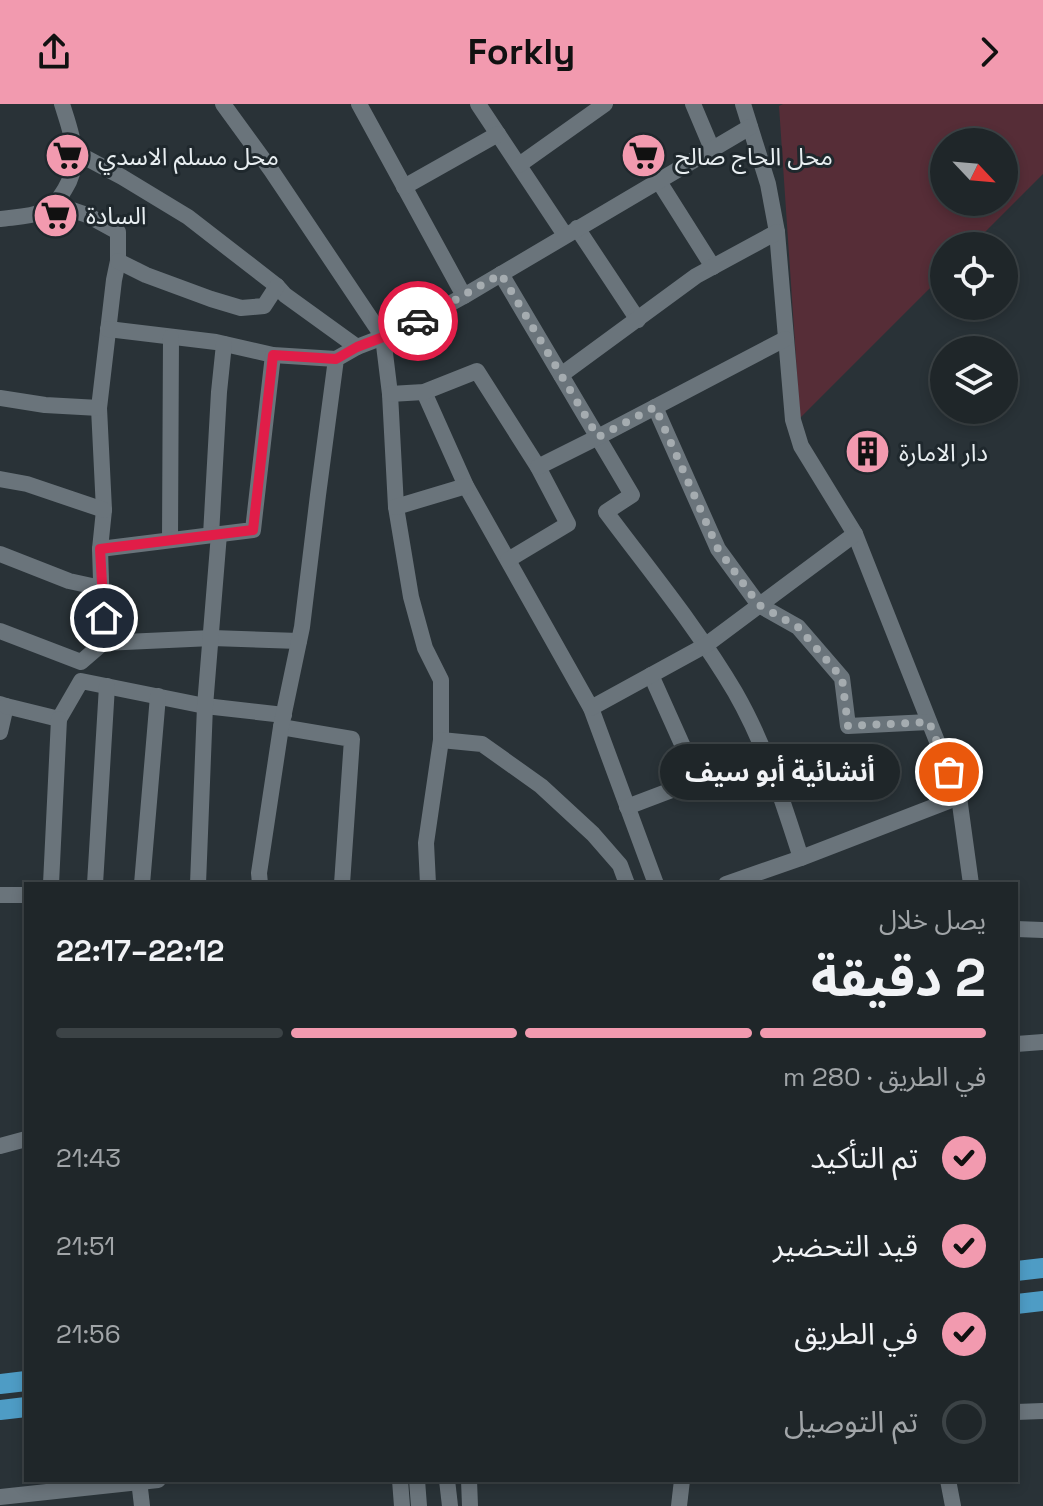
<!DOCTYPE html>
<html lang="ar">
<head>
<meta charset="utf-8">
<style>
  :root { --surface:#1f2629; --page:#2c3235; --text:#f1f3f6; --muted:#a1a5a8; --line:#3c4346; --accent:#f29aaf }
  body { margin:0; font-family:"Space Grotesk","Noto Sans Arabic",sans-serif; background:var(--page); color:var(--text); direction:rtl; height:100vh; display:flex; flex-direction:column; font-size:30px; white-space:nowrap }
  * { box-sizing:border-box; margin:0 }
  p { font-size:26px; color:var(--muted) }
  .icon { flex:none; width:44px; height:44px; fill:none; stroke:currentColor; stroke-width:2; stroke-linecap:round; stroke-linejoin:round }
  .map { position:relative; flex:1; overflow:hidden; direction:ltr }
  .drawer { position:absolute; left:24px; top:778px; width:994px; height:600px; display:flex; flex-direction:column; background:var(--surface); border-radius:0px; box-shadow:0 4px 12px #0003,0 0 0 2px var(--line); direction:rtl }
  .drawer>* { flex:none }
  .needle { width:52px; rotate:116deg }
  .tools { position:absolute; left:930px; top:24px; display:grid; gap:16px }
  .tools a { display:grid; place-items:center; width:88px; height:88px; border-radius:50%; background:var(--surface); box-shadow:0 4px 12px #0003,0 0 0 2px var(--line); font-size:40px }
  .pin { position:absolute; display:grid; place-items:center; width:68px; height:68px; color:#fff; margin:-34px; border:4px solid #fff; border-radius:50%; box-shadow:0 2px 8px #0007 }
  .courier { position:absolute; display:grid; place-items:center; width:80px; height:80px; margin:-40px; border:6px solid #e11d48; border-radius:50%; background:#fff; color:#222; box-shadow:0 2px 10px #0007 }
  .bubble { position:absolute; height:56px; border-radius:28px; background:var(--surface); box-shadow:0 4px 12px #0003,0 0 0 2px var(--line); font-size:26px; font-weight:700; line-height:56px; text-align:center; direction:rtl }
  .head em { font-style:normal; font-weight:700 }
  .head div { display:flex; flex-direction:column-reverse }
  .head { display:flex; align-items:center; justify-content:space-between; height:136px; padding:0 32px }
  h1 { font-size:52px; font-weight:700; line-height:60px }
  .bar { display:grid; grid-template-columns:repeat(4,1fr); gap:12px 8px; align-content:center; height:96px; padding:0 32px }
  .bar i { height:10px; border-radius:6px; background:var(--line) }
  .bar .selected { background:var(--accent) }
  .bar p { grid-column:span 4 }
  ol { padding:0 32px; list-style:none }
  li { display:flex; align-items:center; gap:24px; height:88px }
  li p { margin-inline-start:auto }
  li .icon { padding:8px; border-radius:50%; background:var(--accent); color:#111; stroke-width:4 }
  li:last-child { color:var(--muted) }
  li i { width:44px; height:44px; border:4px solid var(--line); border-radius:50% }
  header { display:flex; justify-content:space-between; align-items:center; height:104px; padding:0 32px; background:var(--accent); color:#111; font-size:36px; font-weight:700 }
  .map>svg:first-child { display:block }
</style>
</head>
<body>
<header><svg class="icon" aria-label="forward" viewBox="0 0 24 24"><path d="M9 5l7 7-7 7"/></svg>Forkly<svg class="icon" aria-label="share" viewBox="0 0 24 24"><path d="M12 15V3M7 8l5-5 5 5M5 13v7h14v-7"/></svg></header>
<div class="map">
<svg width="1043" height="1402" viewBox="0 0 1043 1402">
  <rect width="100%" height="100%" fill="#293237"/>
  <path fill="#562d37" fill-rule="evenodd" d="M 783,0 L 1043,0 L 1043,70 L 971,142 L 944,142 L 944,170 L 800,314 L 779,2 ZM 944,38 L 1004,38 L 1004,98 L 944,98 Z"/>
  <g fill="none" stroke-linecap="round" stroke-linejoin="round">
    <g stroke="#6a747b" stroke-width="16">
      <polyline points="223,0 271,66 383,233 390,290 396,403 411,493 425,544 441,576 441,636 426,739 428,780"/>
      <polyline points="359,0 464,192"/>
      <polyline points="478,0 565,131"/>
      <polyline points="693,0 712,45"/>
      <polyline points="743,0 768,80 777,128 793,316 801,342 855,430 959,693 971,780"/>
      <polyline points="75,48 122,73 188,113 277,182 285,191 357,243"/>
      <polyline points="519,61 605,0"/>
      <polyline points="658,76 713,163"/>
      <polyline points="404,83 498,30"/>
      <polyline points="55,100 87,111 118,128 118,157 114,176 99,304 104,406 100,445 103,539"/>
      <path d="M 0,115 C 14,113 31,113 44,107 C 54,102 59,95 65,85 C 83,56 71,29 62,0"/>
      <polyline points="577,124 638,216"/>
      <polyline points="118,157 146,171 211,195 241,204 264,202 277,182"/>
      <path d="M 501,170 L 632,391 L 606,408 C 650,467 698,525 735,588 C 765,640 783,698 801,754"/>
      <polyline points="108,225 216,238 273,251 336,255"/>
      <polyline points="561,271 696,172 777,128"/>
      <polyline points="424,288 466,382 591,604 656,780"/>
      <polyline points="390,290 424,288 477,267 538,363 568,420 508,456"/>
      <polyline points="0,294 45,301 99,304"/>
      <polyline points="655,303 718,445 759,501 798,523 842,574 848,622 929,618"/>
      <polyline points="538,363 598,333 785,235"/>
      <polyline points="0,375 27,380 104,406"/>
      <polyline points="396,403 466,382"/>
      <polyline points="211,431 219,288 224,240"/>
      <polyline points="170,436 171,233"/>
      <polyline points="100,445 253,426 273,251"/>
      <polyline points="0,450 69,477 101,484"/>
      <polyline points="0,527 81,558 103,539 212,534 299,537"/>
      <polyline points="651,571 698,676"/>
      <polyline points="0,600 6,602 0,628"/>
      <polyline points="6,602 59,615 81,577 205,602 284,611"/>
      <polyline points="591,604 706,541 855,430"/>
      <polyline points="281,623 352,635 342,780"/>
      <polyline points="441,636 482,640 541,682 593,730 620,761 627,780"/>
      <polyline points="627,703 764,651"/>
      <polyline points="51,780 59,615"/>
      <polyline points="95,780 107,582"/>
      <polyline points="142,780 158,592"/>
      <polyline points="198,780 205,602 219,430"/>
      <polyline points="260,780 259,769 281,623 302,523 318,391 336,255 357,243 404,225 464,192 750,23"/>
      <polyline points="726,780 801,754 959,693"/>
      <polyline points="0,791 26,791"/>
      <polyline points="1016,825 1043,826"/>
      <polyline points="1016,940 1043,938"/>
      <polyline points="0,1042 26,1035"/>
      <polyline points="1016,1308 1043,1307"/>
      <polyline points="139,1376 142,1402"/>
      <polyline points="400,1376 402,1402"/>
      <polyline points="417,1376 419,1402"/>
      <polyline points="447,1376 450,1402"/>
      <polyline points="469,1376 470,1402"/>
      <polyline points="948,1376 953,1402"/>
      <polyline points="0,1393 158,1376"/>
      <polyline points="679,1402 682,1376"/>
    </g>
    <g stroke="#4e9cc5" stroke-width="20">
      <polyline points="1016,1167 1043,1164"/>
      <polyline points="1016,1200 1043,1197"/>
      <polyline points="0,1280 26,1277"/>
      <polyline points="0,1306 26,1303"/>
    </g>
  </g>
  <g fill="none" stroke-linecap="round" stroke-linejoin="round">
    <polyline stroke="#a5acb0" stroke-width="8" stroke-dasharray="0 14.4" points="418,217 501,170 598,333 655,303 718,445 759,501 798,523 842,574 848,622 929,618 949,668"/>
    <polyline stroke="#e11d48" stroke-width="10" points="104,514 100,445 253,426 273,251 336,255 357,243 404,225 418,217"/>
  </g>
  <defs>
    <symbol id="supermarket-disc" viewBox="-11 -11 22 22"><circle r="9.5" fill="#f29aaf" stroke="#1f282d"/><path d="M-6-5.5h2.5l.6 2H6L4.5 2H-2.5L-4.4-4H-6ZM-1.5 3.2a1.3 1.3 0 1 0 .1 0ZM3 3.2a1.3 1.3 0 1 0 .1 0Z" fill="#111"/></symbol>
    <symbol id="building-disc" viewBox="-11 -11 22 22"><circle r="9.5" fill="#f29aaf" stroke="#1f282d"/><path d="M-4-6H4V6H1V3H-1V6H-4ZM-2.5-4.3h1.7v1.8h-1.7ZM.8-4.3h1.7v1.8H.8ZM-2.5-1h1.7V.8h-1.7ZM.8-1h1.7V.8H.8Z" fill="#111"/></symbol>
  </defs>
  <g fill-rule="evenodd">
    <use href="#supermarket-disc" x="42" y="26" width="51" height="51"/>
    <use href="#supermarket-disc" x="618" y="26" width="51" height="51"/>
    <use href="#supermarket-disc" x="30" y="86" width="51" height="51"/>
    <use href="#building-disc" x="842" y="322" width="51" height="51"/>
  </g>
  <g text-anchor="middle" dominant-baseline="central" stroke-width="6" stroke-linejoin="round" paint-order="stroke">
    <g font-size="24" fill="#e8eef1" stroke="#1f282d" text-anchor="start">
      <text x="98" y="52">محل مسلم الاسدي</text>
      <text x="675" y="52">محل الحاج صالح</text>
      <text x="86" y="111">السادة</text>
      <text x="899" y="348">دار الامارة</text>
    </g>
  </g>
</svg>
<div class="tools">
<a><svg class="needle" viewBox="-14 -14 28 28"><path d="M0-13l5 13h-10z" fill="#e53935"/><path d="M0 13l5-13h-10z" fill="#a1a5a8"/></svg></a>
<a><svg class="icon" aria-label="locate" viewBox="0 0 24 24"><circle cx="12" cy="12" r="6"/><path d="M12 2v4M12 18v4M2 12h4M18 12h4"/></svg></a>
<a><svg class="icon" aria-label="layers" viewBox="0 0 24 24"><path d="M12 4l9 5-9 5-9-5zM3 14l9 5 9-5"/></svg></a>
</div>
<div class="pin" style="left:949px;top:668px;background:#ea580c"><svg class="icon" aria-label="bag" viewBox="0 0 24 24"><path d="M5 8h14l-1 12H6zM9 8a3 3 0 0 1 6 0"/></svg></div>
<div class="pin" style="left:104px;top:514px;background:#1f2937"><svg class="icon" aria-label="home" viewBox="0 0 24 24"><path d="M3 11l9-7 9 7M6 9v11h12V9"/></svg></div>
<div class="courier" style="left:418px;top:217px"><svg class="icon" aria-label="car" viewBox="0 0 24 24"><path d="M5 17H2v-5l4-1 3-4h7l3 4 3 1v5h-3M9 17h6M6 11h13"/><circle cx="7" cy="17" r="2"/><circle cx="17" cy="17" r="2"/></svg></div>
<div class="bubble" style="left:660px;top:640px;width:240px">أنشائية أبو سيف</div>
<section class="drawer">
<div class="head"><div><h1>2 دقيقة</h1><p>يصل خلال</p></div><em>22:12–22:17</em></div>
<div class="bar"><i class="selected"></i><i class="selected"></i><i class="selected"></i><i></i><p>في الطريق · 280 m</p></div>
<ol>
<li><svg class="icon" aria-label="check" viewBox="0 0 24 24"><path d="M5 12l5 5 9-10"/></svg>تم التأكيد<p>21:43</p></li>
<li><svg class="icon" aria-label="check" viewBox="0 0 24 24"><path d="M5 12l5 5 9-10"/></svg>قيد التحضير<p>21:51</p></li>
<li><svg class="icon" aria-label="check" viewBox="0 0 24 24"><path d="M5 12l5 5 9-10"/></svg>في الطريق<p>21:56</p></li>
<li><i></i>تم التوصيل</li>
</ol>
</section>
</div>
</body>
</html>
